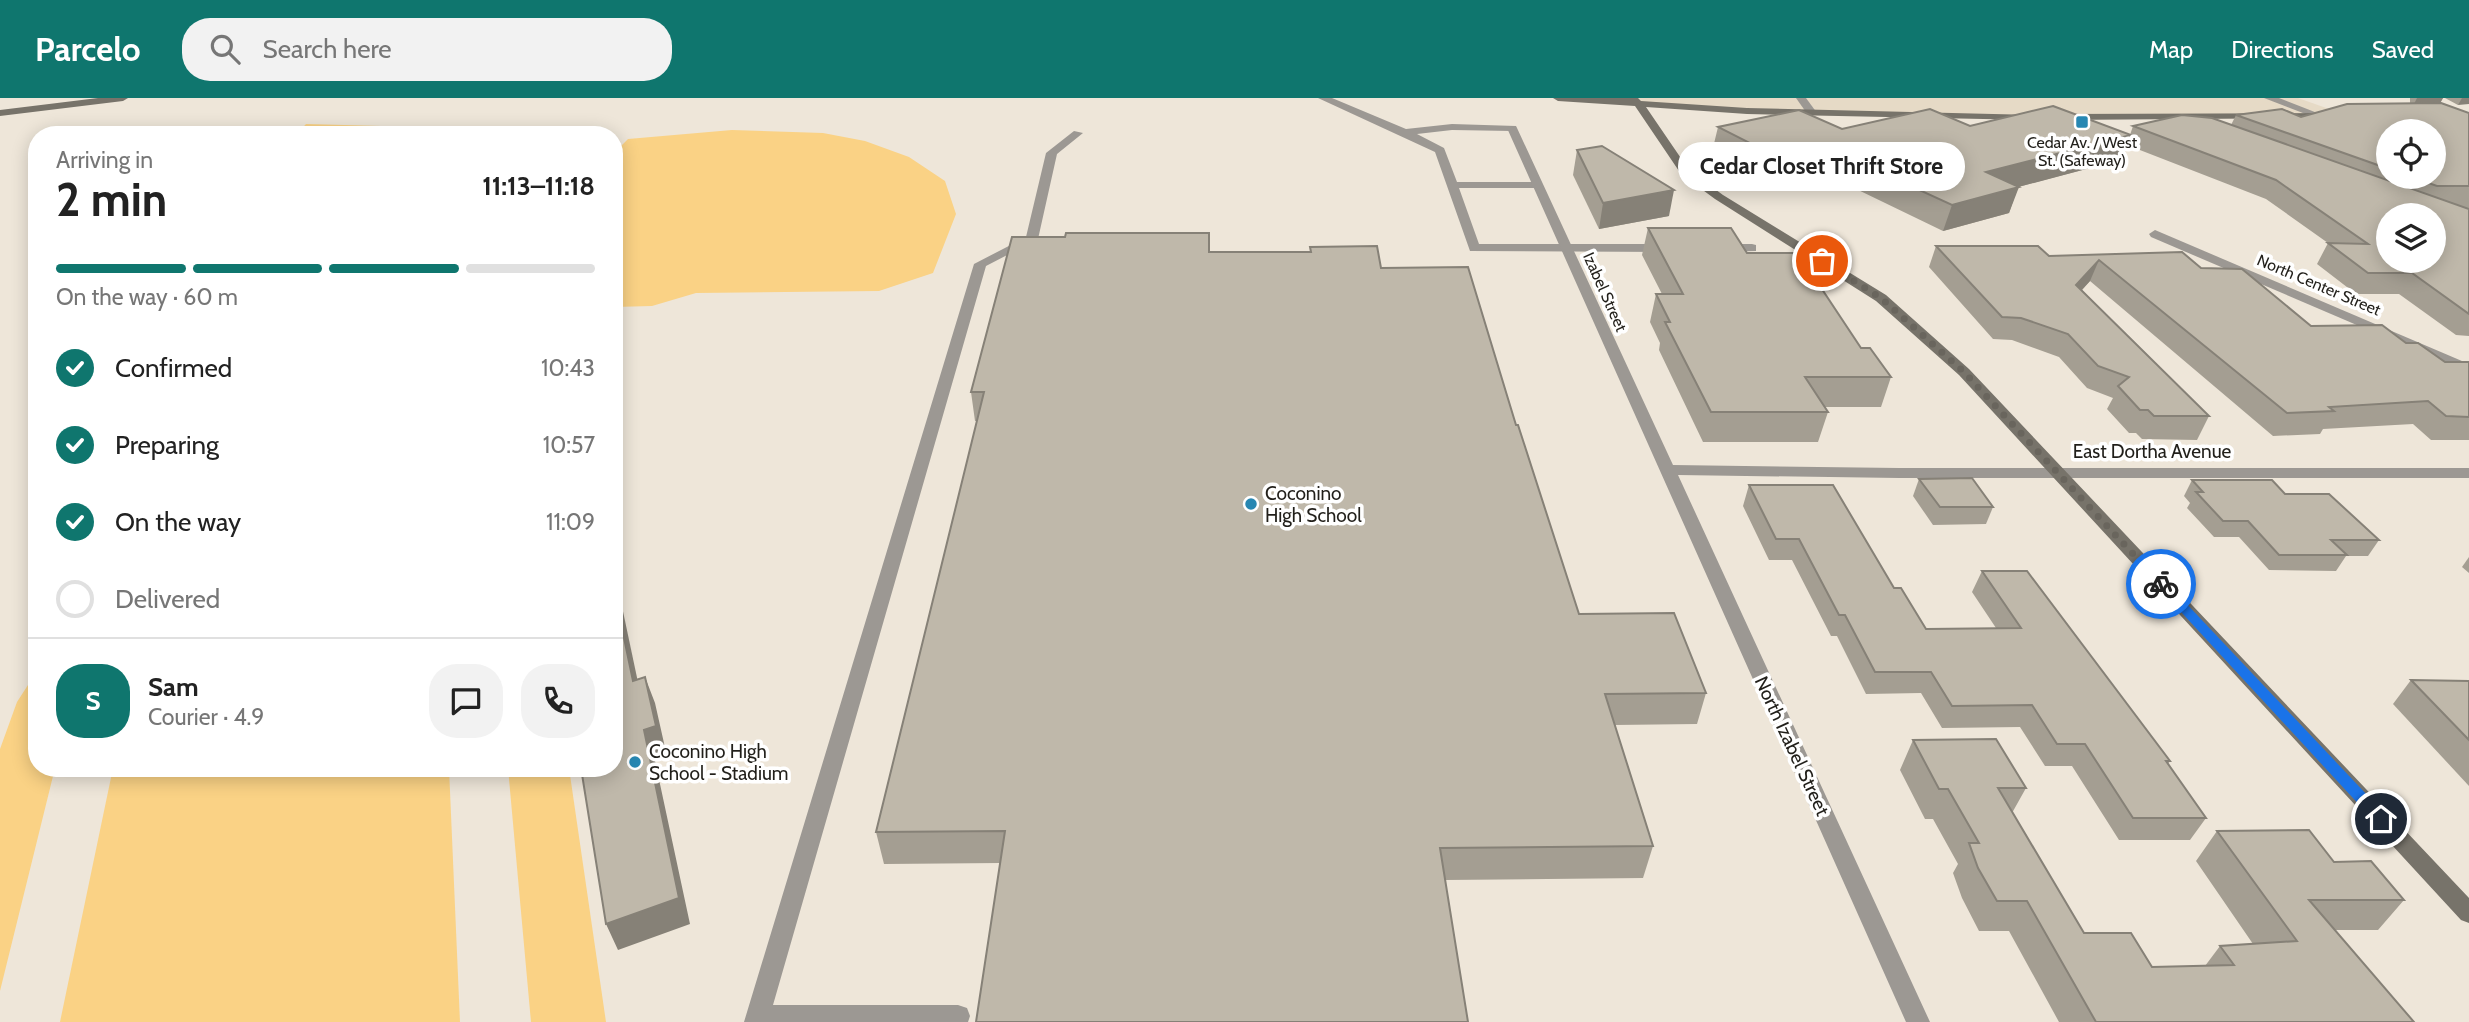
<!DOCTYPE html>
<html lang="en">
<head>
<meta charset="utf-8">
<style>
  :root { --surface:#fff; --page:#f2f2f2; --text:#222; --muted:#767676; --line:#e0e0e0; --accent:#0f766e }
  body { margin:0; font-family:Cabin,sans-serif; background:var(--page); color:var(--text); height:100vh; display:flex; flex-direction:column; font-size:26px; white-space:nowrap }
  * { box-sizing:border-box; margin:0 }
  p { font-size:23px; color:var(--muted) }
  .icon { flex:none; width:38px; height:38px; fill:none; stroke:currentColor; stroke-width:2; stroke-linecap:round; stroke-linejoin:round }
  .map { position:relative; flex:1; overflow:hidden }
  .side { position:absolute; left:28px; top:28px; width:595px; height:651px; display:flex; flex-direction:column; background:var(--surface); border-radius:28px; box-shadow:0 4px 18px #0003 }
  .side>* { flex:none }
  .buttons { position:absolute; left:2376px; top:21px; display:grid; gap:14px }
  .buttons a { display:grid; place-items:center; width:70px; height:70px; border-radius:50%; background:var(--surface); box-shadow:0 4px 18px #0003; font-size:35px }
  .pin { position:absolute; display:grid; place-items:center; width:60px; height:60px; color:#fff; margin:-30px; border:4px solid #fff; border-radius:50%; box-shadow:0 2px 7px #0007 }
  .courier { position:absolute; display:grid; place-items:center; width:70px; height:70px; margin:-35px; border:5px solid #1a73e8; border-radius:50%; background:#fff; color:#222; box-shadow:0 2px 9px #0007 }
  .bubble { position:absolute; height:49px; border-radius:24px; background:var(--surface); box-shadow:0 4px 18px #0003; font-size:23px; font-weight:700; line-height:49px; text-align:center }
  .summary em { font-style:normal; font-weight:700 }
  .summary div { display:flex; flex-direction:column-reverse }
  .summary { display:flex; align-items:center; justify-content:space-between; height:119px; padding:0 28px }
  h1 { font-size:46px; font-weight:700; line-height:52px }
  .bar { display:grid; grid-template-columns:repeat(4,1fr); gap:10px 7px; align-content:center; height:84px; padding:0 28px }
  .bar i { height:9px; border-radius:5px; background:var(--line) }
  .bar .current { background:var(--accent) }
  .bar p { grid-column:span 4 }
  .line { display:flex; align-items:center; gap:18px; padding:0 28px; border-top:2px solid var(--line) }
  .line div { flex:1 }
  .round { display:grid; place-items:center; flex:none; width:74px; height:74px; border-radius:28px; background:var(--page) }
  ol { padding:0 28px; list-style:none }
  li { display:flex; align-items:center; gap:21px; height:77px }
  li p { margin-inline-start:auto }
  li .icon { padding:7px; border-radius:50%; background:var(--accent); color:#fff; stroke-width:4 }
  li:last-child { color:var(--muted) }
  li i { width:38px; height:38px; border:4px solid var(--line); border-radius:50% }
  header { display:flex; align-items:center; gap:42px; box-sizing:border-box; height:98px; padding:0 35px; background:var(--accent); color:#fff }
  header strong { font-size:33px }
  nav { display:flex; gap:38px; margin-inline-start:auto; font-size:24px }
  .search { width:490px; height:63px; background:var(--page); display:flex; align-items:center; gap:18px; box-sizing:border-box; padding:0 24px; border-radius:28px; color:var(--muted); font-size:26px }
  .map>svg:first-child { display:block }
</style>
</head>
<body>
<header>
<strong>Parcelo</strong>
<div class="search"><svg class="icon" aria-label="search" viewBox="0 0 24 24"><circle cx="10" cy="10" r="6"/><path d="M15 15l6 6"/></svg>Search here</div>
<nav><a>Map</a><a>Directions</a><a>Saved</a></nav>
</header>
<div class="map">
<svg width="2469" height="924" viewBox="0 0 2469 924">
  <rect width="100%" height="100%" fill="#eee6d9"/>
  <polygon fill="#e6dac6" points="1633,0 2298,0 2349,18 2004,19 1638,7"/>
  <g fill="#fad285">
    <polygon points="306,26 381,28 374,37 296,37"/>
    <polygon points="732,32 823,35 865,43 909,59 945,83 956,116 933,175 879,193 696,195 652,208 614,209 614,55 628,41"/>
    <polygon points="37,573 37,670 55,670 0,893 0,651 17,604"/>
    <polygon points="113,670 449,670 460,924 60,924"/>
    <polygon points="508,670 569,670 606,924 531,924"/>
  </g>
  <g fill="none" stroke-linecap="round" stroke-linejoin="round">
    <g fill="#9c9893" fill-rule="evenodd">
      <polygon points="1318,0 1332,0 1406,31 1452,26 1516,28 1517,30 1512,33 1452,32 1417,36 1444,50 1457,84 1537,84 1543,87 1537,90 1459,90 1479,146 1667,146 1673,150 1667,154 1470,153 1435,54"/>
      <polygon points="1796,0 1806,0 1817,15 1816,17 1808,17"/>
      <polygon points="2264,0 2279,0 2325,18 2316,20"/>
      <polygon points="1074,33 1083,35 1057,56 1038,141 986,168 773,907 958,907 967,910 970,918 968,924 744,924 974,166 1026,139 1046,55"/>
      <polygon points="1752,146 1756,147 1756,153 1719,154 1713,150 1719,146"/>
    </g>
    <g fill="#9c9893" fill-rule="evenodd">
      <polygon points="1508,28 1517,30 1673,367 1899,370 2469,370 2469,380 1899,380 1678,377 1930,924 1906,924 1507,30"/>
      <polygon points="2155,132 2469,266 2469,275 2151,139 2149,136"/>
    </g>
    <g fill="#77736a" fill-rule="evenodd">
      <polygon points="98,0 128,0 123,3 0,18 0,12"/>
      <polygon points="1553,0 1638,0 1641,3 1747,10 2036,17 2037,19 2032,22 1747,16 1646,9 1689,72 1723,97 1886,197 1969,271 2469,800 2469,825 2461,822 1959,277 1876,203 1715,101 1681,76 1635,8 1558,3"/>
      <polygon points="2326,15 2331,18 2330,20 2060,22 2055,19 2060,16"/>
    </g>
  </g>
  <g fill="#a49e92" fill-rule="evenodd">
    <path d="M 2410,0 L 2443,0 L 2440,5 L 2469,15 L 2469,238 L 2456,237 L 2399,196 L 2356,196 L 2317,166 L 2328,145 L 2266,101 L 2127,47 L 2120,62 L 2018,89 L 2009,115 L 1943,133 L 1821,74 L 1774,85 L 1712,54 L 1718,29 L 1842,31 L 1970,28 L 2130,37 L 2133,28 L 2231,27 L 2236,17 L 2301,19 L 2410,5 ZM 2389,33 L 2434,79 L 2389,79 Z"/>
    <polygon points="2445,0 2469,0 2458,7"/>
    <polygon points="1577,52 1669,118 1599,131 1573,77"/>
    <polygon points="1648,130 1747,155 1861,250 1891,279 1881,309 1824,309 1828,314 1818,344 1703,344 1659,252 1660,245 1650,224 1656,196 1662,196 1642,157"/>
    <polygon points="1936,148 2201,170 2311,228 2406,245 2445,264 2469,264 2469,342 2431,342 2413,326 2323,331 2320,336 2273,338 2090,183 2082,192 2209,318 2197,342 2142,341 2136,335 2129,335 2107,311 2113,300 2087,290 2059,259 2012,242 1993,241 1929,169"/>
    <polygon points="1310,149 1381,170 1516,327 1579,516 1706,595 1697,626 1614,627 1653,748 1643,780 1445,782 1000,765 884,766 876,734 977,323 975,323 971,294 1210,154 1310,154"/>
    <polygon points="1919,381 1993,409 1986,426 1933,427 1913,398"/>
    <polygon points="2192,382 2285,396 2379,442 2368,458 2346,458 2336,473 2269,472 2239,439 2214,439 2187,410 2190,405 2184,398"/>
    <polygon points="1749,387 1894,490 1926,531 1996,530 1972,494 1982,473 2170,663 2168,666 2206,720 2190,742 2119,742 2072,668 2045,668 2020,629 1942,630 1921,595 1866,596 1837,538 1831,538 1792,462 1769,462 1743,408"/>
    <polygon points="2469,459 2469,475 2462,469"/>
    <polygon points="2411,582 2469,583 2469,688 2393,606"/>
    <polygon points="1913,642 2026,690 2012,715 2084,835 2152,869 2205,868 2220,848 2253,846 2196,763 2217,733 2334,764 2404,802 2378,832 2335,832 2414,924 2059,924 2009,833 1979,833 1962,800 1953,775 1958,766 1933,721 1925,721 1900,672"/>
  </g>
  <g fill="#868177">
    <polygon points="2417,0 2443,0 2438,9 2411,12"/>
    <polygon points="2462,0 2469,0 2469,6 2458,7"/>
    <polygon points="2131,37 2120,62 1977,100 1986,74"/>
    <polygon points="1828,50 1821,74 1774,85 1781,61"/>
    <polygon points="2019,89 2009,115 1943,133 1952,107"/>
    <polygon points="1674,92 1669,118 1599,131 1603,105"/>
    <polygon points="2099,162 2090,183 2067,208 2076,187"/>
    <polygon points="614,478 617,485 643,608 633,583 614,492"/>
    <polygon points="645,579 655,605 666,654 654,658 690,826 618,852 606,826 644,632"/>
  </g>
  <g fill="#bfb8aa" stroke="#868177" stroke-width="2" fill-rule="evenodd">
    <polygon points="2441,5 2469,15 2469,88 2437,88 2411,79 2434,79 2434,33 2389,33 2389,71 2236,17 2282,11 2301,19 2347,6"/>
    <polygon points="2053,8 2131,37 1986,74 2019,89 1952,107 1828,50 1781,61 1718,29 1799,12 1842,31 1930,11 1970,28"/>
    <path d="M 2182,17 L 2212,20 L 2469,111 L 2469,216 L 2412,175 L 2368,175 L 2328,145 L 2368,146 L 2276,82 L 2133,28 ZM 2389,117 L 2434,117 L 2434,163 L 2389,163 Z"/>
    <polygon points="1602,48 1674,92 1603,105 1577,52"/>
    <polygon points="1648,130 1731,130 1747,155 1798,155 1861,250 1870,250 1891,279 1805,279 1828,314 1711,314 1665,224 1670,224 1656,196 1683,196"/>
    <polygon points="1066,135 1209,135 1209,154 1311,154 1310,149 1377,148 1381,170 1468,169 1516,327 1518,327 1579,516 1674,515 1706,595 1605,596 1653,748 1440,750 1468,924 976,924 1005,733 876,734 984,294 971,294 1012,139 1065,139"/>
    <polygon points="1936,148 2038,148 2049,158 2182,154 2201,170 2242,171 2311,228 2382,227 2406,245 2418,245 2445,264 2469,264 2469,319 2446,318 2428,303 2329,309 2334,313 2287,315 2099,162 2076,187 2209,318 2154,318 2148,312 2140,312 2118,288 2129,279 2098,268 2068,236 2021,220 2002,219"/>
    <polygon points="1972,380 1993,409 1940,409 1919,381"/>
    <polygon points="2192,382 2272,382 2285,396 2329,396 2379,442 2331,442 2347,457 2279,457 2248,423 2223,423 2196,394 2203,394"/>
    <polygon points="1749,387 1833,387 1894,490 1901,490 1926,531 2021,530 1982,473 2027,473 2170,663 2166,663 2206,720 2133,720 2085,646 2057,646 2032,607 1952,608 1931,574 1875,574 1845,517 1839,517 1799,441 1776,441"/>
    <polygon points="614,492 633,583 645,579 656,628 644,632 679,800 606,826 581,670 614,670"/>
    <polygon points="2411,582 2469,583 2469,642"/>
    <polygon points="1996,641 2026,690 1998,690 2084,835 2131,835 2152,869 2234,867 2220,848 2297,843 2217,733 2309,732 2334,764 2371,763 2404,802 2309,802 2414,924 2096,924 2027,803 1997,803 1978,770 1969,745 1979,745 1948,691 1939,691 1913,642"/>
  </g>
  <polygon fill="#1a73e8" points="2161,482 2165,483 2386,717 2386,725 2376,725 2157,488 2156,486"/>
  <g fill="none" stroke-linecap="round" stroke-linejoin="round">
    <polyline stroke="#69655d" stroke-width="7" stroke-dasharray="0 12.6" points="1822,163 1881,200 1964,274 2161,486"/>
  </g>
  <g fill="#2787b2" stroke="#fff" stroke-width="2.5">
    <rect x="2075" y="17" width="14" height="14" rx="3.5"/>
    <circle cx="1251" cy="406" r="7"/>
    <circle cx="635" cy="664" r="7"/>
  </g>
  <g text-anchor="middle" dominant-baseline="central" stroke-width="7" stroke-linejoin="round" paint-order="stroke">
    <g font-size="16" fill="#211f1a" stroke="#fff">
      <text x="2082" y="44">Cedar Av. / West<tspan x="2082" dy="18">St. (Safeway)</tspan></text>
    </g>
    <g font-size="16" fill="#211f1a" stroke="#fff">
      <text transform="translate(2319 187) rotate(23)">North Center Street</text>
      <text transform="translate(1605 194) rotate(66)">Izabel Street</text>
    </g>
    <g font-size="19" fill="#211f1a" stroke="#fff">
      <text x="2152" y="353">East Dortha Avenue</text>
      <text transform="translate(1792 648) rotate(65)">North Izabel Street</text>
    </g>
    <g font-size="19" fill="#211f1a" stroke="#fff" text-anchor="start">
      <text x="1265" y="395">Coconino<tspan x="1265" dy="22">High School</tspan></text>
      <text x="649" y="653">Coconino High<tspan x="649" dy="22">School - Stadium</tspan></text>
    </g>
  </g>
</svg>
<div class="buttons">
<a><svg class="icon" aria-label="locate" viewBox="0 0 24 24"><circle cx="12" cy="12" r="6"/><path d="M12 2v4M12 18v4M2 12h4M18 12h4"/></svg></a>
<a><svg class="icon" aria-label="layers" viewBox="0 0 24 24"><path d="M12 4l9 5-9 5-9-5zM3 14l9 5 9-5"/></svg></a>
</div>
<div class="pin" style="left:1822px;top:163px;background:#ea580c"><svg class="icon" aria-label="bag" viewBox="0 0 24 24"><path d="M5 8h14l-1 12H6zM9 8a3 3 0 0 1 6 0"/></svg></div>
<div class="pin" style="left:2381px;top:721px;background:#1f2937"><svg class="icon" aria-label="home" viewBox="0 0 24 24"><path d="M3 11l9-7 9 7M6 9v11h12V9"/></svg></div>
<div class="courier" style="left:2161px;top:486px"><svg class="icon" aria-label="bike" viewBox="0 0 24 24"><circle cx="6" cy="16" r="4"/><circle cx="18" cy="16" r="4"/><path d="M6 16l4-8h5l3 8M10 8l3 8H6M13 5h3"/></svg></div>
<div class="bubble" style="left:1678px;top:44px;width:287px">Cedar Closet Thrift Store</div>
<section class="side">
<div class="summary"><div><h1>2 min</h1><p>Arriving in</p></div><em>11:13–11:18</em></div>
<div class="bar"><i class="current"></i><i class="current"></i><i class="current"></i><i></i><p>On the way · 60 m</p></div>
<ol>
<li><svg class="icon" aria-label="check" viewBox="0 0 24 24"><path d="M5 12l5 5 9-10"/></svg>Confirmed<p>10:43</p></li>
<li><svg class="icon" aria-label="check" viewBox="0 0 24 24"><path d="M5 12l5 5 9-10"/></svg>Preparing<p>10:57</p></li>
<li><svg class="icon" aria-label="check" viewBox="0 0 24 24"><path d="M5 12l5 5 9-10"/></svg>On the way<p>11:09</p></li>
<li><i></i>Delivered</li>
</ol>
<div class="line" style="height:126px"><b class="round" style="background:var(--accent);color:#fff">S</b><div><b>Sam</b><p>Courier · 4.9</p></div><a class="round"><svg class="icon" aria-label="chat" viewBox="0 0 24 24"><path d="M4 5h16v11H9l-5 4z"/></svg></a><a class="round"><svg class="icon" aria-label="phone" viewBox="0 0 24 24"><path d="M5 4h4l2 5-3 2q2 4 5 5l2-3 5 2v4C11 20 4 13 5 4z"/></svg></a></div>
</section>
</div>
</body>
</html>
